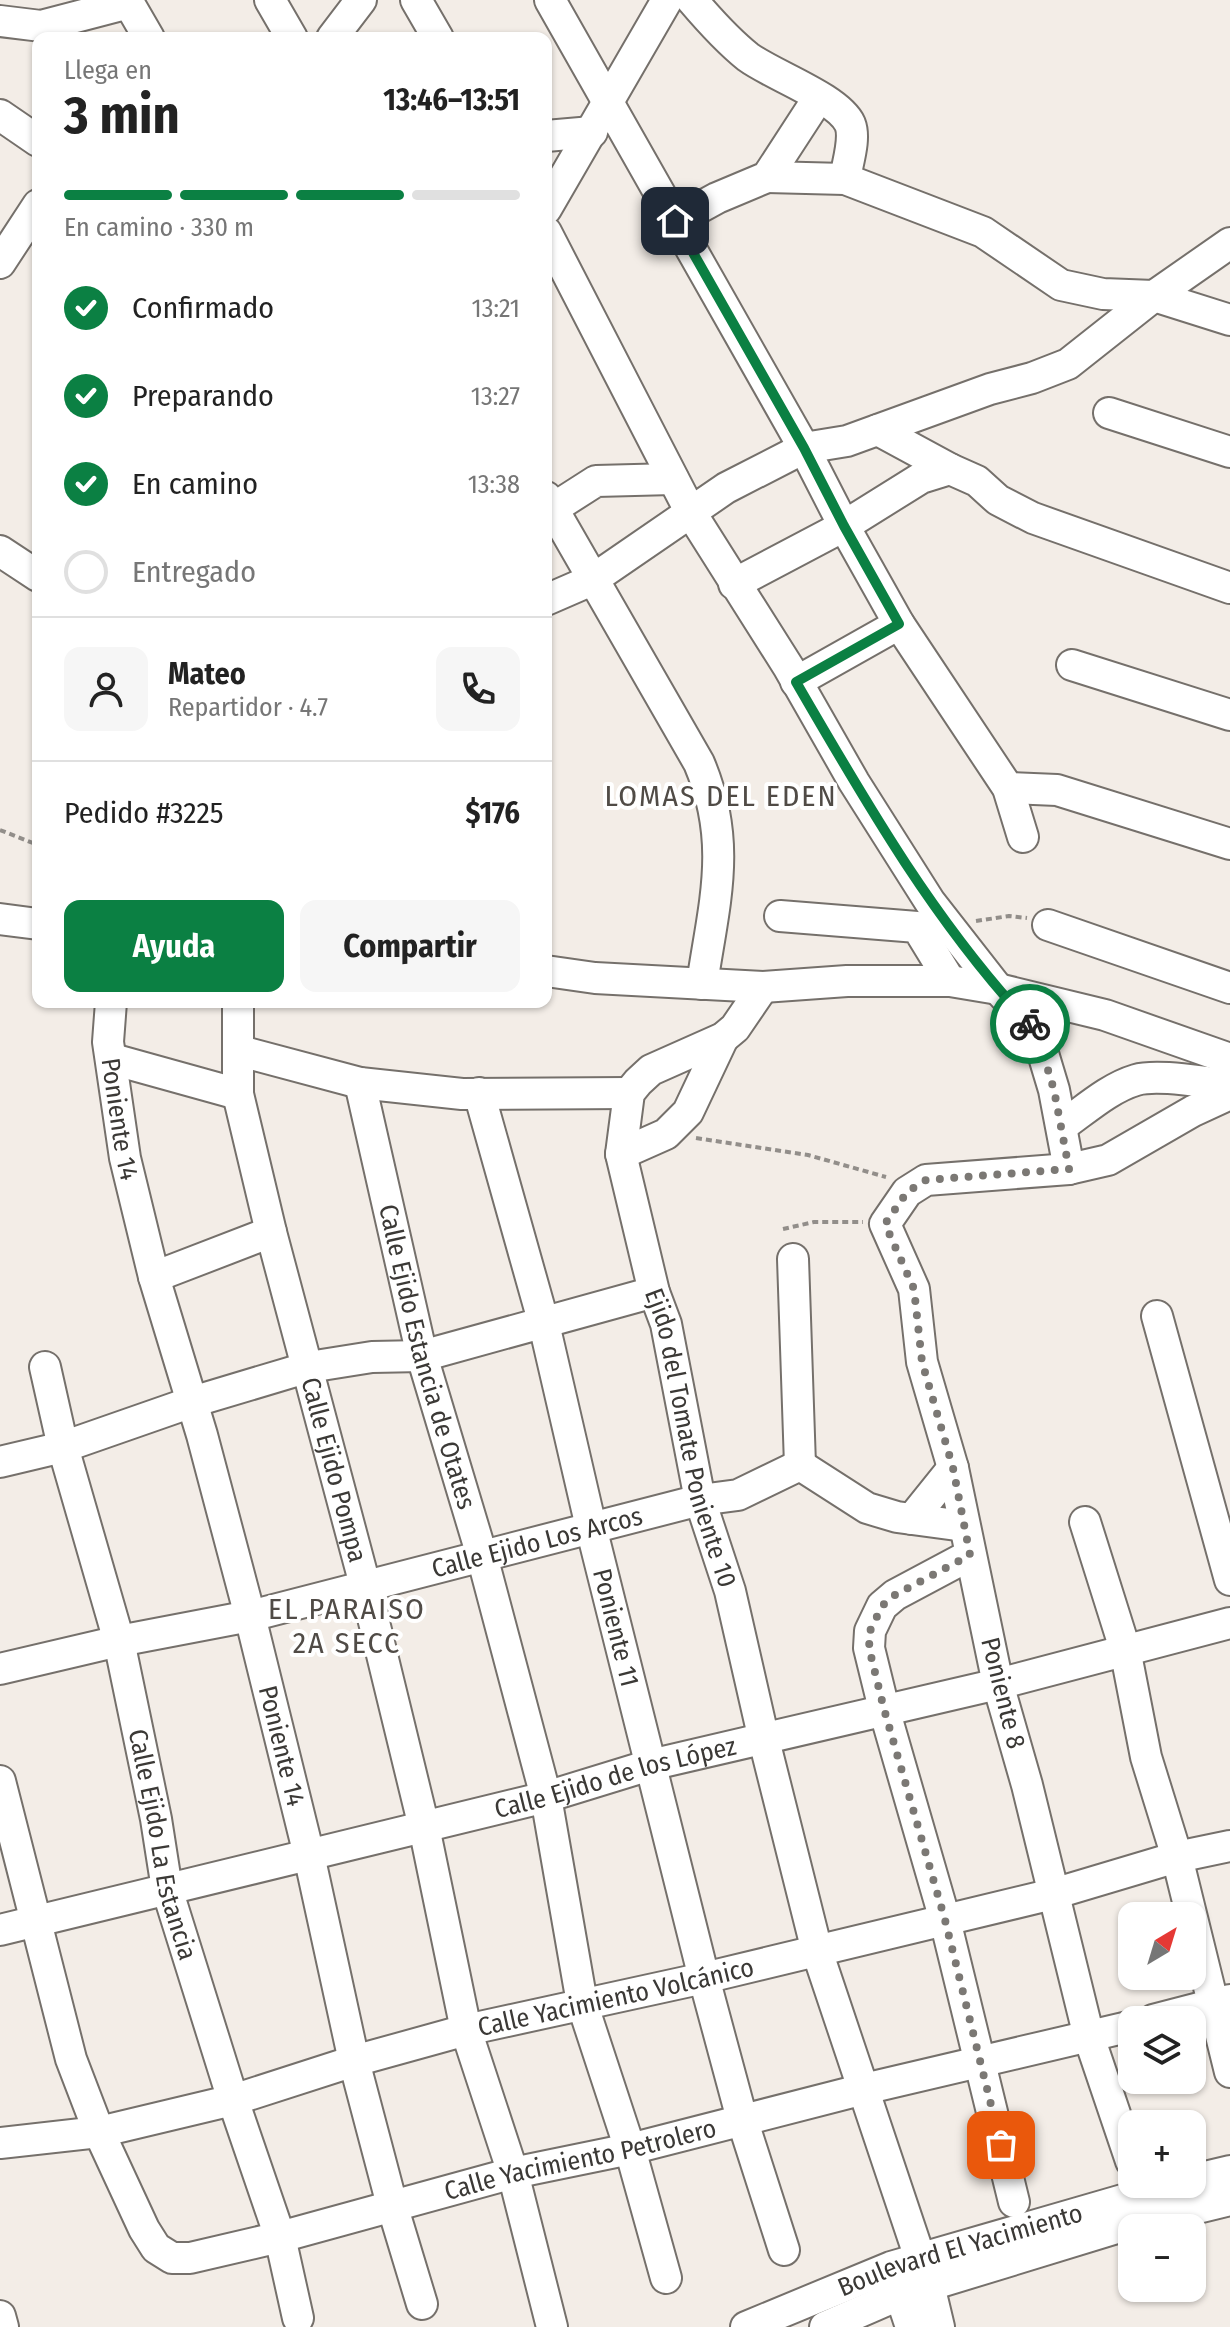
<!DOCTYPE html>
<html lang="es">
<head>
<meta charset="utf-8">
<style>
  :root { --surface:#fff; --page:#f6f6f6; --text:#222; --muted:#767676; --line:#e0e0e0; --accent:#0b8043 }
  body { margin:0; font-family:"Fira Sans Condensed",sans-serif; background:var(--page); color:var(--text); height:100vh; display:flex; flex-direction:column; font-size:30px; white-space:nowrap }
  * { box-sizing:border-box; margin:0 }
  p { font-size:26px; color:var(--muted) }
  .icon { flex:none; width:44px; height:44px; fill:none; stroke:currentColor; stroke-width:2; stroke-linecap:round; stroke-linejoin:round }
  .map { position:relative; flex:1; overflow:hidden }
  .side { position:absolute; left:32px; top:32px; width:520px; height:976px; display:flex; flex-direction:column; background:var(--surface); border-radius:16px; box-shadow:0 2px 6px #0004 }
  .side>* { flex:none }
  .needle { width:52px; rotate:38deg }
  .controls { position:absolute; left:1118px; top:1902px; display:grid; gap:16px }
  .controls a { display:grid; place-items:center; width:88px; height:88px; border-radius:16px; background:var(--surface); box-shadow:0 2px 6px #0004; font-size:40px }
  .pin { position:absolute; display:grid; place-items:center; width:68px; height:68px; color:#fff; margin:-34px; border-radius:16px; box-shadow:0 4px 12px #0006 }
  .courier { position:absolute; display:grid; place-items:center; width:80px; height:80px; margin:-40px; border:6px solid #0b8043; border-radius:50%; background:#fff; color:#222; box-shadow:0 2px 10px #0007 }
  .headline em { font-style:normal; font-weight:700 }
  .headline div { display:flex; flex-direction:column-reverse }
  .headline { display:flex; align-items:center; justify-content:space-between; height:136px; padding:0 32px }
  h1 { font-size:52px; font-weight:700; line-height:60px }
  .bar { display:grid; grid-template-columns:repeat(4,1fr); gap:12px 8px; align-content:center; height:96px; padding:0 32px }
  .bar i { height:10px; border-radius:6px; background:var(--line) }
  .bar .selected { background:var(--accent) }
  .bar p { grid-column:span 4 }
  .line { display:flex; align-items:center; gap:20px; padding:0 32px; border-top:2px solid var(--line) }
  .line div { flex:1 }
  .round { display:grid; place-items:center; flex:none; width:84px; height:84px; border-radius:16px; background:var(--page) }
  ol { padding:0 32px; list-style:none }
  li { display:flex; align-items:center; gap:24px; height:88px }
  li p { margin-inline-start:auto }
  li .icon { padding:8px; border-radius:50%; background:var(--accent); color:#fff; stroke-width:4 }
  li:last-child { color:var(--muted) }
  li i { width:44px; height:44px; border:4px solid var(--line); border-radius:50% }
  .cta { display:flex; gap:16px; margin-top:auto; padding:16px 32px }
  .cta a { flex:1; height:92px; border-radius:16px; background:var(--accent); color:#fff; font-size:32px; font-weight:700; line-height:92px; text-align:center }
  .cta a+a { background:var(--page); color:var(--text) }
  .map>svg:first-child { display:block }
</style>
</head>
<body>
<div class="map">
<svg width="1230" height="2327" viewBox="0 0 1230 2327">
  <rect width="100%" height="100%" fill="#f3ede7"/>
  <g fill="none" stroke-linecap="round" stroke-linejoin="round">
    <defs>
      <g id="minor">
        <polyline points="127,0 149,38"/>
        <polyline points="270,0 292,38"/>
        <polyline points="416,0 438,38"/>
        <polyline points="550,0 804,448 844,526 899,624 1008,788 1023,837"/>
        <path d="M 692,0 C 709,20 728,41 748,57 C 772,75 838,98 850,124 C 856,139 847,164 845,179"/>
        <polyline points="0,21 41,26 129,3"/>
        <polyline points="332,38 361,0"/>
        <polyline points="0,115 38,141"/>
        <polyline points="546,136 592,132"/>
        <polyline points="767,177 845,179 983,232 1061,285 1103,294 1154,296 1230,320"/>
        <polyline points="546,209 667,0"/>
        <polyline points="675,221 717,198 767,177 819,97"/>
        <polyline points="546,232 691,513 789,668 854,782 930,902 998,989 1036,1030 1054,1090 1069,1169"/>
        <polyline points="0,263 38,205"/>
        <polyline points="1109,413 1230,452"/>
        <polyline points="878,430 950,469"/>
        <path d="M 546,497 L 699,763 C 733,843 714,903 702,984"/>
        <polyline points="546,513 596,481 673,479"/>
        <polyline points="0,551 38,576"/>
        <polyline points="734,584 844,526 921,478 950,469 977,481 998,500 1033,518 1230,588"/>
        <polyline points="546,600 592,580 726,488 804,448 847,441 990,389 1032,378 1068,364 1154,296 1230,243"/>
        <polyline points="1072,665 1230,715"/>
        <polyline points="796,682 899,624"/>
        <polyline points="1008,788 1057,790 1230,844"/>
        <polyline points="780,916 917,927 950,981"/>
        <polyline points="0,919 38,924"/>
        <polyline points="1048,925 1230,988"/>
        <polyline points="546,971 595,978 763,987 847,981 950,981 998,989 1105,1015 1230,1059"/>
        <path id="s1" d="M 763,987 L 735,1028 L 723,1038 L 651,1070 L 638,1082 L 629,1093 L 621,1154 L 654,1292 L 666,1324 L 700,1500 L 730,1591 L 764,1740 L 817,1951 L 929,2285 L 939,2327"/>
        <path id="s2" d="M 111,1002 L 108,1042 L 125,1158 L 154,1277 L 202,1435 L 250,1616 L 309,1855 L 354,2061 L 392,2205 L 422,2304"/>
        <path id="s3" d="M 238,1002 L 238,1094 L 271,1232 L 365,1585 L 424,1827 L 466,2030 L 513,2173 L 552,2327"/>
        <polyline points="240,1051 360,1083 462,1094 629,1093"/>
        <polyline points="112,1059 238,1094"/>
        <path id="s4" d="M 360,1083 L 422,1356 L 482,1556 L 546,1797 L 582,2003 L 630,2149 L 666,2278"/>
        <path id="s5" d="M 479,1093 L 544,1324 L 591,1527 L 704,1978 L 742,2119 L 784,2250"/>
        <path d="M 1062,1126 C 1085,1110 1109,1088 1136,1080 C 1156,1074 1209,1082 1230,1086"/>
        <polyline points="621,1154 666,1134 688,1112 723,1038"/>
        <polyline points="793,1259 800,1465"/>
        <polyline points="154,1277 271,1232"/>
        <polyline points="1157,1316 1230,1580"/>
        <path id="s6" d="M 45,1367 L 63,1447 L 119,1641 L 156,1819 L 167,1889 L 233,2100 L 280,2237 L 298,2318"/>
        <polyline points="0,1462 63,1447 192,1402 309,1367 372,1357 422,1356 654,1292"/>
        <polyline points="912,1519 953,1468"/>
        <polyline points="1085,1522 1125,1649 1146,1757 1177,1857 1230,2072"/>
        <polyline points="970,1555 895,1595 882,1606 870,1631 869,1648 884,1709 945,1920 1014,2202"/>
        <path id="s7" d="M 0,1669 L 119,1641 L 250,1616 L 700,1500 L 738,1495 L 800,1465 L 867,1508 L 897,1517 L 964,1526"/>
        <path id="s8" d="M 0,1781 L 71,2059 L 99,2132 L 144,2229 L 156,2248 L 172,2258 L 190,2258 L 280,2237 L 513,2173 L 630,2149 L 864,2089 L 1132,2026"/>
        <path id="s9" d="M 0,1930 L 546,1797 L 650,1765 L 998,1684 L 1230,1623"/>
        <polyline points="1153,2020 1230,2000"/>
        <path id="s10" d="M 0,2143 L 99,2132 L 233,2100 L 354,2061 L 466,2030 L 704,1978 L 945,1920 L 1053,1894 L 1177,1857 L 1230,1846"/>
        <polyline points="1131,2161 1089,2037 1027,1785 998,1684 953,1468 922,1362 914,1289 885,1224 907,1192 926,1180 1069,1169 1108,1160 1193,1111 1230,1094"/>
        <polyline points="1192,2180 1230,2171"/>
        <polyline points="894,2276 911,2327"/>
        <polyline points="0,2316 3,2327"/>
        <path id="s11" d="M 746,2327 L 891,2267 L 1178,2184"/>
        <polyline points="825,2327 901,2294 1120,2227 1230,2200"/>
      </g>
    </defs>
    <use href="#minor" stroke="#75706b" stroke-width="34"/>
    <g stroke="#928e8a" stroke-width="4" stroke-dasharray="6 4" stroke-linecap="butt">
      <polyline points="0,830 38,845"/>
      <polyline points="976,921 1009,916 1027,918"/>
      <polyline points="696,1138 808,1155 886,1177"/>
      <polyline points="783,1229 814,1222 863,1222"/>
    </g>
    <use href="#minor" stroke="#fff" stroke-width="30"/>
  </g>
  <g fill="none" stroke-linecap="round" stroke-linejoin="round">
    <polyline stroke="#7b7874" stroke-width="8" stroke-dasharray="0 14.4" points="1001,2145 945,1920 884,1709 869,1648 870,1631 882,1606 895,1595 970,1555 953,1468 922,1362 914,1289 885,1224 907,1192 926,1180 1069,1169 1054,1090 1036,1030 1030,1024"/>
    <path stroke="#0b8043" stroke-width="10" d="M 675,221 L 804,448 L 844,526 L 899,624 L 796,682 C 865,801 935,923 1030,1024"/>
  </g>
  <g text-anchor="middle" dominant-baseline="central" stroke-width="8" stroke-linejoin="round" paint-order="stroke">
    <g font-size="26" fill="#3b3936" stroke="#fff">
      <text stroke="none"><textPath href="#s2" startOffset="118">Poniente 14</textPath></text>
      <text stroke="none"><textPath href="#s4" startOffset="282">Calle Ejido Estancia de Otates</textPath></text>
      <text stroke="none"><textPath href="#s1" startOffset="530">Ejido del Tomate Poniente 10</textPath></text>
      <text stroke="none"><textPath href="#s3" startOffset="480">Calle Ejido Pompa</textPath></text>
      <text stroke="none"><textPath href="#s7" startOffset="552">Calle Ejido Los Arcos</textPath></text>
      <text stroke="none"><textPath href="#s5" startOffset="552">Poniente 11</textPath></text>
      <text transform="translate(1003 1693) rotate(76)">Poniente 8</text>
      <text stroke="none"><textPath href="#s2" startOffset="766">Poniente 14</textPath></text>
      <text stroke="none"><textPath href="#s9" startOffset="634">Calle Ejido de los López</textPath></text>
      <text stroke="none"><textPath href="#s6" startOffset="492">Calle Ejido La Estancia</textPath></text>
      <text stroke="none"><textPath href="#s10" startOffset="634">Calle Yacimiento Volcánico</textPath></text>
      <text stroke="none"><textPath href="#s8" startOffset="934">Calle Yacimiento Petrolero</textPath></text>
      <text stroke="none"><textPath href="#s11" startOffset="228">Boulevard El Yacimiento</textPath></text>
    </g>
    <g font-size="30" letter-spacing="2" fill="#504b46" stroke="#fff">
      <text x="721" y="796">LOMAS DEL EDEN</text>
      <text x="347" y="1609">EL PARAISO<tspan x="347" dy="34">2A SECC</tspan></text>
    </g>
  </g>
</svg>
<div class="controls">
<a><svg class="needle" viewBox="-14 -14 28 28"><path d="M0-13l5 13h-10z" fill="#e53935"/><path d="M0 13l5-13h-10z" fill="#767676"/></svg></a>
<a><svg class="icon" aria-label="layers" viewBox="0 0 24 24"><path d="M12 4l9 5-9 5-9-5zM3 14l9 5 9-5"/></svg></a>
<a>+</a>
<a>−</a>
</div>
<div class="pin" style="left:1001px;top:2145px;background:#ea580c"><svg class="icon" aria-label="bag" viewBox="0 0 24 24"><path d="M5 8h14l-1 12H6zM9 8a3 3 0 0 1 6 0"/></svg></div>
<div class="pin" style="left:675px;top:221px;background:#1f2937"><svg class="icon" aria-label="home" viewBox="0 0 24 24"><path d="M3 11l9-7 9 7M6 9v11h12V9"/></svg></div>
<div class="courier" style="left:1030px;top:1024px"><svg class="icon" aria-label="bike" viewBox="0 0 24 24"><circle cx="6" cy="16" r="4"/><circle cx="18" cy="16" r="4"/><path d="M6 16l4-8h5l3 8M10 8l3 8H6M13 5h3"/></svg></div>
<section class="side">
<div class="headline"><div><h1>3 min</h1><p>Llega en</p></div><em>13:46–13:51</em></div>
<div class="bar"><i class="selected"></i><i class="selected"></i><i class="selected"></i><i></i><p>En camino · 330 m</p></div>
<ol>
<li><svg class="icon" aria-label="check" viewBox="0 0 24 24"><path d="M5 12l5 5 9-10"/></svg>Confirmado<p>13:21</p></li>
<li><svg class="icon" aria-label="check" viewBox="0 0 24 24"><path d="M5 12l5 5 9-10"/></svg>Preparando<p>13:27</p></li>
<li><svg class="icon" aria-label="check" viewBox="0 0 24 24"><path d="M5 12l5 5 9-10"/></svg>En camino<p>13:38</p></li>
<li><i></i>Entregado</li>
</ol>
<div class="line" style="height:144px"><a class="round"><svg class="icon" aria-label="person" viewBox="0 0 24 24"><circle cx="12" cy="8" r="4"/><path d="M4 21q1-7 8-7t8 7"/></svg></a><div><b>Mateo</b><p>Repartidor · 4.7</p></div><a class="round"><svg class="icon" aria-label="phone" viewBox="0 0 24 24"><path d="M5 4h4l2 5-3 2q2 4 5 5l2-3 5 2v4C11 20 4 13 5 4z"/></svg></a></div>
<div class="line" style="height:104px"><div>Pedido #3225</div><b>$176</b></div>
<div class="cta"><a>Ayuda</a><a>Compartir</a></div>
</section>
</div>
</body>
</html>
